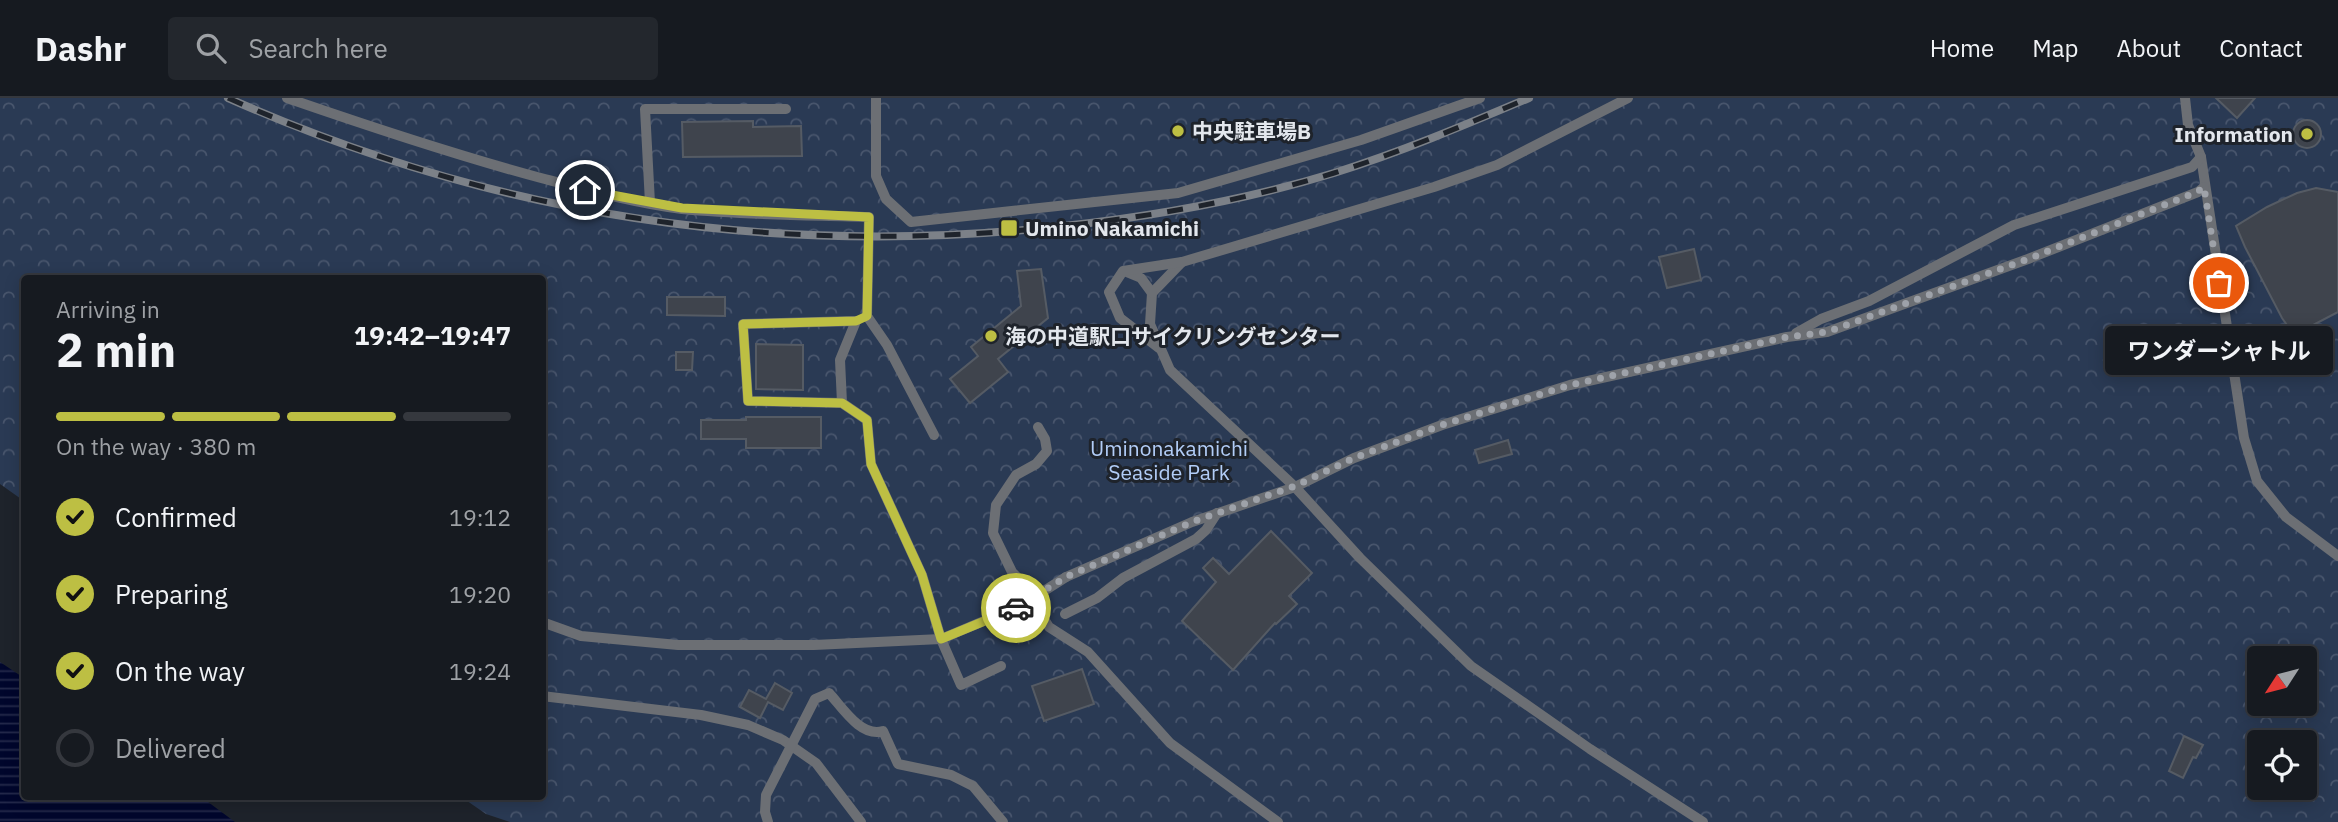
<!DOCTYPE html>
<html lang="en">
<head>
<meta charset="utf-8">
<style>
  :root { --surface:#161a20; --page:#23272d; --text:#f1f3f6; --muted:#9ea1a5; --line:#35383e; --accent:#bdbf43 }
  body { margin:0; font-family:"IBM Plex Sans","Noto Sans JP",sans-serif; background:var(--page); color:var(--text); height:100vh; display:flex; flex-direction:column; font-size:26px; white-space:nowrap }
  * { box-sizing:border-box; margin:0 }
  p { font-size:23px; color:var(--muted) }
  .icon { flex:none; width:38px; height:38px; fill:none; stroke:currentColor; stroke-width:2; stroke-linecap:round; stroke-linejoin:round }
  .map { position:relative; flex:1; overflow:hidden }
  .details { position:absolute; left:21px; top:177px; width:525px; height:525px; display:flex; flex-direction:column; background:var(--surface); border-radius:7px; box-shadow:0 4px 18px #0003,0 0 0 2px var(--line) }
  .details>* { flex:none }
  .needle { width:46px; rotate:234deg }
  .buttons { position:absolute; left:2247px; top:548px; display:grid; gap:14px }
  .buttons a { display:grid; place-items:center; width:70px; height:70px; border-radius:7px; background:var(--surface); box-shadow:0 4px 18px #0003,0 0 0 2px var(--line); font-size:35px }
  .pin { position:absolute; display:grid; place-items:center; width:60px; height:60px; color:#fff; margin:-30px; border:4px solid #fff; border-radius:50%; box-shadow:0 2px 7px #0007 }
  .courier { position:absolute; display:grid; place-items:center; width:70px; height:70px; margin:-35px; border:5px solid #bdbf43; border-radius:50%; background:#fff; color:#222; box-shadow:0 2px 9px #0007 }
  .bubble { position:absolute; height:49px; border-radius:7px; background:var(--surface); box-shadow:0 4px 18px #0003,0 0 0 2px var(--line); font-size:23px; font-weight:700; line-height:49px; text-align:center }
  .headline em { font-style:normal; font-weight:700 }
  .headline div { display:flex; flex-direction:column-reverse }
  .headline { display:flex; align-items:center; justify-content:space-between; height:119px; padding:0 35px }
  h1 { font-size:46px; font-weight:700; line-height:52px }
  .bar { display:grid; grid-template-columns:repeat(4,1fr); gap:10px 7px; align-content:center; height:84px; padding:0 35px }
  .bar i { height:9px; border-radius:5px; background:var(--line) }
  .bar .on { background:var(--accent) }
  .bar p { grid-column:span 4 }
  ol { padding:0 35px; list-style:none }
  li { display:flex; align-items:center; gap:21px; height:77px }
  li p { margin-inline-start:auto }
  li .icon { padding:7px; border-radius:50%; background:var(--accent); color:#111; stroke-width:4 }
  li:last-child { color:var(--muted) }
  li i { width:38px; height:38px; border:4px solid var(--line); border-radius:50% }
  header { display:flex; align-items:center; gap:42px; box-sizing:border-box; height:98px; padding:0 35px; background:var(--surface); border-bottom:2px solid var(--line) }
  header strong { font-size:33px }
  nav { display:flex; gap:38px; margin-inline-start:auto; font-size:24px }
  .search { width:490px; height:63px; background:var(--page); display:flex; align-items:center; gap:18px; box-sizing:border-box; padding:0 24px; border-radius:7px; color:var(--muted); font-size:26px }
  .map>svg:first-child { display:block }
</style>
</head>
<body>
<header>
<strong>Dashr</strong>
<div class="search"><svg class="icon" aria-label="search" viewBox="0 0 24 24"><circle cx="10" cy="10" r="6"/><path d="M15 15l6 6"/></svg>Search here</div>
<nav><a>Home</a><a>Map</a><a>About</a><a>Contact</a></nav>
</header>
<div class="map">
<svg width="2338" height="724" viewBox="0 0 2338 724">
  <defs>
    <pattern id="park-crowns" width="20" height="18" patternUnits="userSpaceOnUse" patternTransform="scale(1.75)"><rect width="20" height="18" fill="#2a3a54"/><path d="M2 6a3 3 0 1 1 6 0M12 15a3 3 0 1 1 6 0" fill="none" stroke="#49566d"/></pattern>
    <pattern id="water-rules" width="6" height="5" patternUnits="userSpaceOnUse" patternTransform="scale(1.75)"><rect width="6" height="5" fill="#00062c"/><path d="M0 2.5h6" fill="none" stroke="#252a4b"/></pattern>
  </defs>
  <rect width="100%" height="100%" fill="#1e232b"/>
  <path fill="url(#park-crowns)" fill-rule="evenodd" d="M 0,0 L 2338,0 L 2338,724 L 510,724 L 486,716 L 460,698 L 542,698 L 542,180 L 24,180 L 24,403 L 0,386 ZM 2259,560 L 2305,560 L 2305,606 L 2259,606 ZM 2259,644 L 2305,644 L 2305,690 L 2259,690 Z"/>
  <polygon fill="url(#water-rules)" points="0,564 24,580 24,698 200,698 235,724 0,724"/>
  <g fill="#3f444d" stroke="#555b64" stroke-width="2">
    <polygon points="2216,0 2255,0 2237,20"/>
    <circle cx="2307" cy="36" r="14"/>
    <polygon points="753,23 753,29 801,28 802,58 683,59 682,24"/>
    <polygon points="2316,90 2338,94 2338,214 2294,237 2282,220 2245,149 2236,128 2267,109 2297,95"/>
    <polygon points="1694,151 1701,182 1667,190 1659,159"/>
    <polygon points="1041,171 1048,220 998,261 1008,274 970,305 950,281 978,258 971,249 1021,208 1017,173"/>
    <polygon points="667,199 725,199 725,218 667,217"/>
    <polygon points="756,246 803,247 803,292 756,291"/>
    <polygon points="676,254 693,254 692,272 676,272"/>
    <polygon points="746,319 821,319 821,350 746,350 746,341 701,341 701,322 746,322"/>
    <polygon points="1508,342 1512,356 1479,365 1475,352"/>
    <polygon points="1271,433 1312,475 1289,498 1297,506 1276,526 1275,525 1233,572 1182,523 1216,484 1203,470 1213,460 1229,476"/>
    <polygon points="1082,571 1094,606 1044,623 1032,588"/>
    <polygon points="775,585 792,595 783,612 768,604 760,620 740,609 749,592 766,601"/>
    <polygon points="2184,638 2203,647 2196,660 2193,659 2183,680 2169,673"/>
  </g>
  <g fill="none" stroke-linecap="round" stroke-linejoin="round">
    <g stroke="#6c6f74" stroke-width="10">
      <path d="M 287,0 C 371,29 455,57 541,80 C 587,92 635,105 682,111 C 744,117 807,117 869,119 L 867,218 L 887,247 L 934,337"/>
      <polyline points="876,0 876,78 886,101 911,124 1178,95 1361,42 1480,0"/>
      <polyline points="2185,0 2188,27 2201,59 2244,340 2257,383 2286,419 2338,458"/>
      <polyline points="650,105 645,11 786,11"/>
      <polyline points="1182,164 1152,195 1150,226 1170,272 1295,389 1360,460 1471,568 1590,651 1703,724"/>
      <polyline points="1124,173 1141,180 1152,195"/>
      <polyline points="1796,235 1821,221 1869,203 2014,127 2192,69 2201,59"/>
      <polyline points="1159,250 1120,220 1109,194 1123,173 1182,164 1434,89 1497,67 1628,0"/>
      <polyline points="842,305 840,262 856,223 743,226 748,303 842,305 867,322 871,366 922,477 941,541 961,587 1001,568"/>
      <polyline points="1038,329 1045,341 1047,353 1036,366 1016,377 996,407 993,435 1012,474 1021,483 1049,529 1088,554 1170,645 1278,724"/>
      <polyline points="1066,479 1192,424 1295,389 1354,360 1442,327 1570,287 1787,239 1827,234 2028,161 2198,94 2204,89"/>
      <polyline points="1065,516 1097,500 1123,480 1196,441 1206,432 1217,415"/>
      <polyline points="542,524 581,538 678,547 814,547 941,541 1022,507"/>
      <polyline points="542,598 701,617 748,627 783,642 816,665 861,724"/>
      <path d="M 768,724 L 765,714 L 766,697 L 815,601 L 829,595 C 842,609 861,640 883,633 L 898,666 L 951,677 L 973,688 L 1003,724"/>
    </g>
    <defs>
      <path id="rail" d="M 228,0 C 494,118 775,160 1064,128 C 1155,118 1246,102 1334,75 C 1401,54 1465,27 1529,0"/>
    </defs>
    <use href="#rail" stroke="#7c8188" stroke-width="8"/>
    <use href="#rail" stroke="#1e232b" stroke-width="5" stroke-dasharray="16" stroke-linecap="butt"/>
    <polyline stroke="#6c6f74" stroke-width="10" points="1022,507 1066,479"/>
  </g>
  <g fill="none" stroke-linecap="round" stroke-linejoin="round">
    <polyline stroke="#9ea2a9" stroke-width="7" stroke-dasharray="0 12.6" points="1016,510 1066,479 1192,424 1295,388 1354,360 1442,327 1570,287 1787,239 1827,234 2028,161 2197,94 2204,89 2219,185"/>
    <polyline stroke="#bdbf43" stroke-width="9" points="585,92 682,110 869,119 867,218 856,223 743,226 748,303 842,305 867,322 871,366 922,477 941,541 1016,510"/>
  </g>
  <g fill="#bdbf43" stroke="#1e232b" stroke-width="2.5">
    <circle cx="1178" cy="33" r="7"/>
    <circle cx="2307" cy="36" r="7"/>
    <rect x="1000" y="121" width="18" height="18" rx="3.5"/>
    <circle cx="991" cy="238" r="7"/>
  </g>
  <g text-anchor="middle" dominant-baseline="central" stroke-width="6" stroke-linejoin="round" paint-order="stroke">
    <g font-size="21" font-weight="bold" fill="#e3e7ed" stroke="#1e232b" text-anchor="start">
      <text x="1192" y="33">中央駐車場B</text>
      <text x="2293" y="36" text-anchor="end">Information</text>
      <text x="1025" y="130">Umino Nakamichi</text>
      <text x="1005" y="238">海の中道駅口サイクリングセンター</text>
    </g>
    <g font-size="21" fill="#b2cdf7" stroke="#1e232b">
      <text x="1169" y="350">Uminonakamichi<tspan x="1169" dy="24">Seaside Park</tspan></text>
    </g>
  </g>
</svg>
<div class="buttons">
<a><svg class="needle" viewBox="-14 -14 28 28"><path d="M0-13l5 13h-10z" fill="#e53935"/><path d="M0 13l5-13h-10z" fill="#9ea1a5"/></svg></a>
<a><svg class="icon" aria-label="locate" viewBox="0 0 24 24"><circle cx="12" cy="12" r="6"/><path d="M12 2v4M12 18v4M2 12h4M18 12h4"/></svg></a>
</div>
<div class="pin" style="left:2219px;top:185px;background:#ea580c"><svg class="icon" aria-label="bag" viewBox="0 0 24 24"><path d="M5 8h14l-1 12H6zM9 8a3 3 0 0 1 6 0"/></svg></div>
<div class="pin" style="left:585px;top:92px;background:#1f2937"><svg class="icon" aria-label="home" viewBox="0 0 24 24"><path d="M3 11l9-7 9 7M6 9v11h12V9"/></svg></div>
<div class="courier" style="left:1016px;top:510px"><svg class="icon" aria-label="car" viewBox="0 0 24 24"><path d="M5 17H2v-5l4-1 3-4h7l3 4 3 1v5h-3M9 17h6M6 11h13"/><circle cx="7" cy="17" r="2"/><circle cx="17" cy="17" r="2"/></svg></div>
<div class="bubble" style="left:2105px;top:228px;width:228px">ワンダーシャトル</div>
<section class="details">
<div class="headline"><div><h1>2 min</h1><p>Arriving in</p></div><em>19:42–19:47</em></div>
<div class="bar"><i class="on"></i><i class="on"></i><i class="on"></i><i></i><p>On the way · 380 m</p></div>
<ol>
<li><svg class="icon" aria-label="check" viewBox="0 0 24 24"><path d="M5 12l5 5 9-10"/></svg>Confirmed<p>19:12</p></li>
<li><svg class="icon" aria-label="check" viewBox="0 0 24 24"><path d="M5 12l5 5 9-10"/></svg>Preparing<p>19:20</p></li>
<li><svg class="icon" aria-label="check" viewBox="0 0 24 24"><path d="M5 12l5 5 9-10"/></svg>On the way<p>19:24</p></li>
<li><i></i>Delivered</li>
</ol>
</section>
</div>
</body>
</html>
